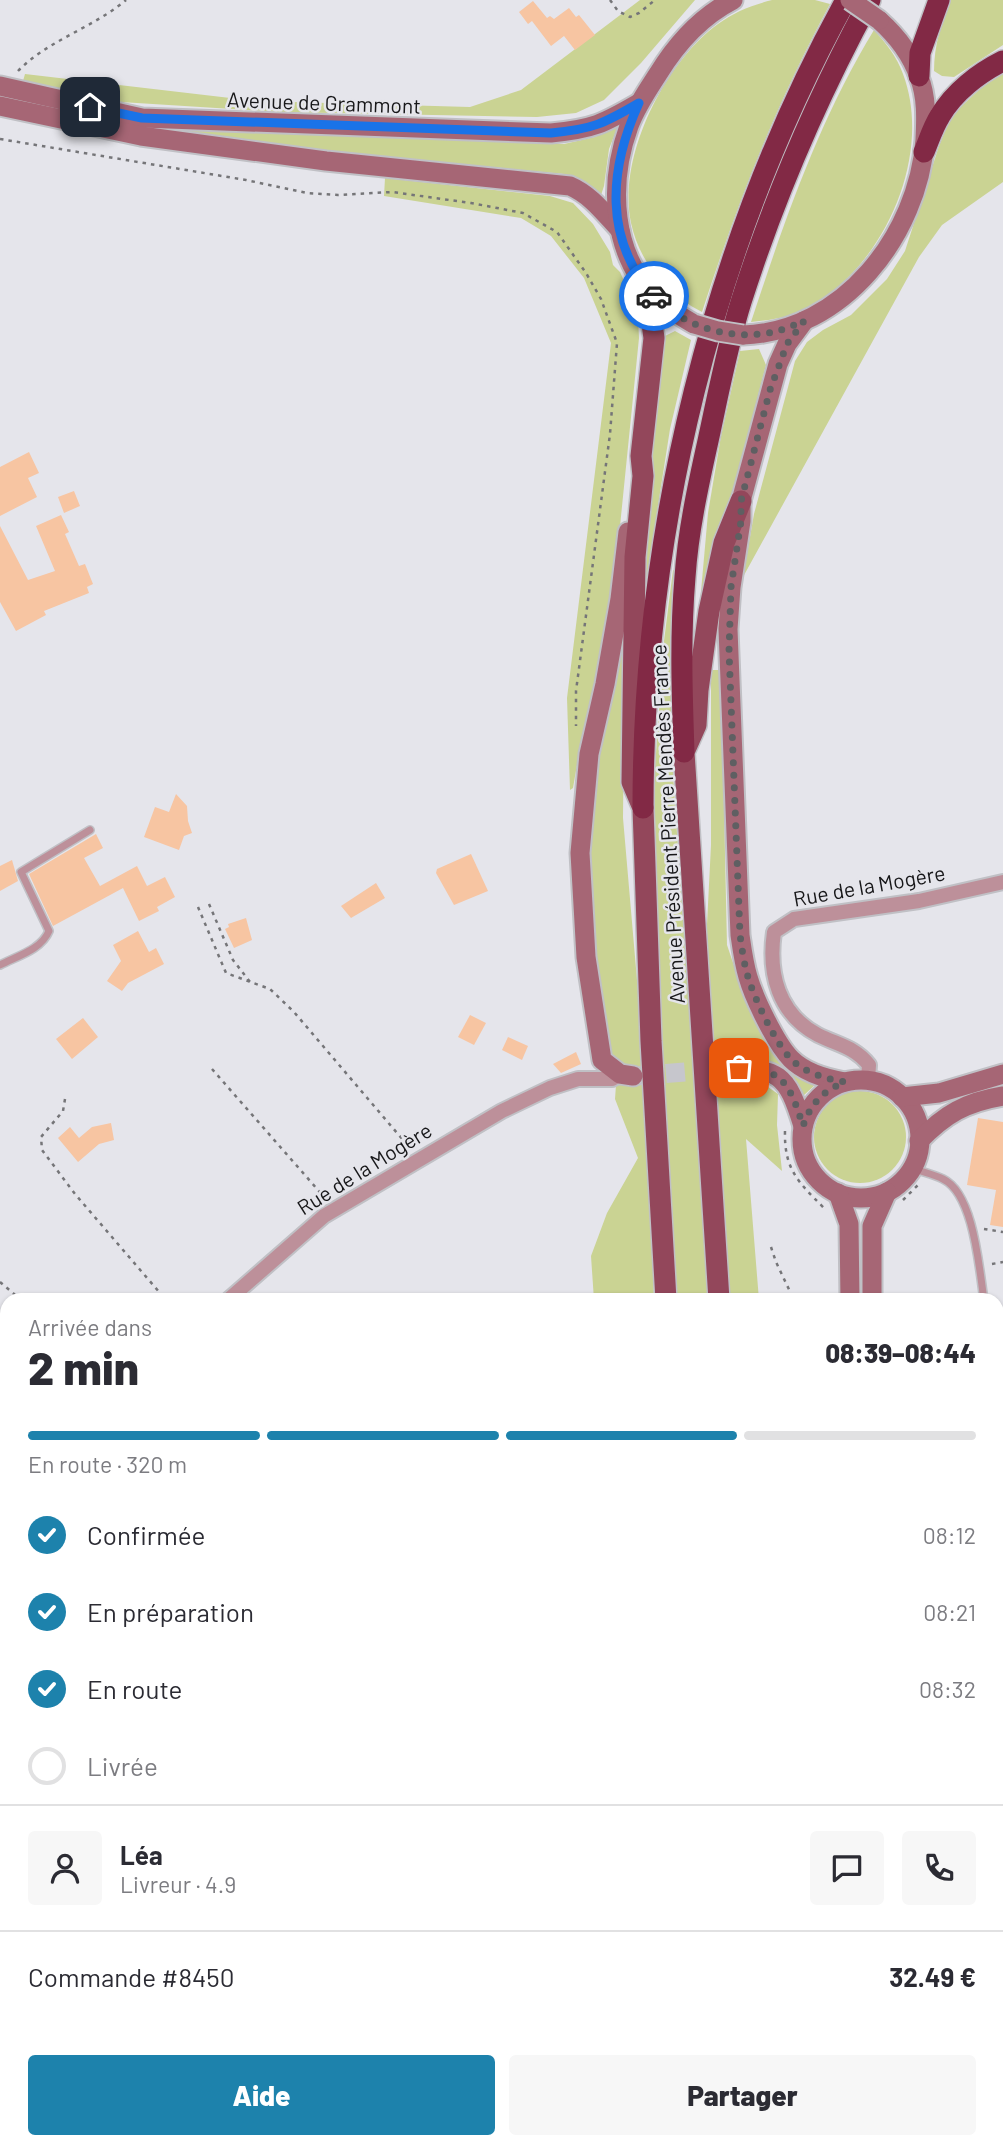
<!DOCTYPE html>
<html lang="fr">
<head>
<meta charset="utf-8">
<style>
  :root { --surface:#fff; --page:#f7f7f7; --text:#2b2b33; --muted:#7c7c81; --line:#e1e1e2; --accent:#1d82ac }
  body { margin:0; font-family:Barlow,sans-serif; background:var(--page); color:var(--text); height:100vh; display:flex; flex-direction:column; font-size:26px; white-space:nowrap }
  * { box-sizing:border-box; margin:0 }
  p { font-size:23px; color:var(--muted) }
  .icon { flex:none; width:38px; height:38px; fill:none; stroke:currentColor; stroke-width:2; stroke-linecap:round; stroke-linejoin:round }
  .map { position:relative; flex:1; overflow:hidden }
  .details { position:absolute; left:0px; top:1293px; width:1004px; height:856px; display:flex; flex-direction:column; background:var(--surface); border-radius:21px 21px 0 0; box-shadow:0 2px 5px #0004 }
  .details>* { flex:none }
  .pin { position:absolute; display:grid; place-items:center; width:60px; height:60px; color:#fff; margin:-30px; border-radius:14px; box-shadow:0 4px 10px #0006 }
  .courier { position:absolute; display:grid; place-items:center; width:70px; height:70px; margin:-35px; border:5px solid #1a73e8; border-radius:50%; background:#fff; color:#222; box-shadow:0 2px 9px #0007 }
  .head em { font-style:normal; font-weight:800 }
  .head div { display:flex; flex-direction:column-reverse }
  .head { display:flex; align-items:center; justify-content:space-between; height:119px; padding:0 28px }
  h1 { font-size:46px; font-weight:800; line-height:52px }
  .bar { display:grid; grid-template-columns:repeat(4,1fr); gap:10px 7px; align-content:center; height:84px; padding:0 28px }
  .bar i { height:9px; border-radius:5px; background:var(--line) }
  .bar .current { background:var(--accent) }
  .bar p { grid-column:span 4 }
  .line { display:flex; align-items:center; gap:18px; padding:0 28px; border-top:2px solid var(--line) }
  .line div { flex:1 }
  .round { display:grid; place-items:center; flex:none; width:74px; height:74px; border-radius:7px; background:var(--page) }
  ol { padding:0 28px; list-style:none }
  li { display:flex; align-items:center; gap:21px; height:77px }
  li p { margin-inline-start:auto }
  li .icon { padding:7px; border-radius:50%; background:var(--accent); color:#fff; stroke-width:4 }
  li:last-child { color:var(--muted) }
  li i { width:38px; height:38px; border:4px solid var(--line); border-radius:50% }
  .primary-button { display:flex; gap:14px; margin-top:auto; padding:14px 28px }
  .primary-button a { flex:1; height:80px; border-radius:7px; background:var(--accent); color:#fff; font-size:28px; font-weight:800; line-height:80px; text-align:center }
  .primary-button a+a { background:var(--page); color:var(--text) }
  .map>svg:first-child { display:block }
</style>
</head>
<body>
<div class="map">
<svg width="1003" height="2148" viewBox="0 0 1003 2148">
  <rect width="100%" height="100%" fill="#e5e5eb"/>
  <g fill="#cad393">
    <polygon points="640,0 695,0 641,63 604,100 576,113 537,117 280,112 105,101 30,87 23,81 25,74 257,101 470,107 521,90"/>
    <path d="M 772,0 L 815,0 L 830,4 C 776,104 737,204 702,312 C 666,294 640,263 631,223 C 617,157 665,62 718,24 C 734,12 752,5 772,0 Z"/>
    <path d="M 951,0 L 1003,0 L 1003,45 L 954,77 L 942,76 L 934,71 C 934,46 941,23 951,0 Z"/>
    <path d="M 874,30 C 886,43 897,57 903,74 C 936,161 876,286 788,316 C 776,319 763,321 751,322 C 784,222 819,120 874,30 Z"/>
    <polygon points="1003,73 1003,182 942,225 919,257 743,577 754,514 795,361 807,342 823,330 851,315 887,279 905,251 939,146 951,116 980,89"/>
    <polygon points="103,117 564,144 595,137 618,126 609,149 604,186 601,195 586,182 564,174 312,150 140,131"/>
    <polygon points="385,178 550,196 573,203 593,224 610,252 613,265 620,272 628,290 638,319 639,338 619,536 598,675 581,742 573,788 570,790 567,698 611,343 584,278 551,236 521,218 384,196"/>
    <polygon points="675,331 691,340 670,429 644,595 643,540 663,337"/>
    <polygon points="759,349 766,365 708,590 699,614 708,513 721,436 740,351"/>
    <polygon points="673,570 677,572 673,775 709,1300 674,1300 662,1060 654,782 664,641"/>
    <polygon points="625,626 623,818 646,1084 654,1300 594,1300 591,1256 607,1213 638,1158 615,1099 616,1085 635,1083 635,1066 626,1067 607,1054 589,945 587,835 596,755"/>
    <path d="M 711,670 L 721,670 L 727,945 L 746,1001 L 766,1040 L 775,1054 L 790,1069 L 815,1085 L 803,1096 L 794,1081 L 723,1064 L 724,1080 C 750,1076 757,1079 778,1094 L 777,1125 L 782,1171 L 746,1139 L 759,1300 L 728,1300 L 706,944 L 711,845 Z"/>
    <circle cx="860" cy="1137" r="46"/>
    <polygon points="7,1991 7,2142 550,2142 552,2148 0,2148 0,1993"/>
  </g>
  <g fill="#f7c5a2">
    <polygon points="533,1 547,18 550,16 554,19 569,8 576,17 579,15 595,35 575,50 564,36 551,46 532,21 528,24 519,12"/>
    <polygon points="29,452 39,473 28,478 37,497 0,516 0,467"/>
    <polygon points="74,491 80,506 64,513 58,497"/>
    <polygon points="61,515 69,532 65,534 79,566 85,564 93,584 87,587 89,593 44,611 46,615 16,631 0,602 0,526 28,580 55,571 36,526"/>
    <polygon points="176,794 187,806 188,821 192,833 184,836 179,850 144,837 155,807 169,812"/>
    <polygon points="96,834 103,848 84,858 100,886 137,866 147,886 165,877 175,897 157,907 159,911 139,921 123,888 53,926 29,874"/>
    <polygon points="471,854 488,891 454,905 436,873 437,869"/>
    <polygon points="12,860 18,881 0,891 0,866"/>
    <polygon points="376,883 385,898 351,918 341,906"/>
    <polygon points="246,918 252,940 234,948 225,929 229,927 228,924"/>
    <polygon points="138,931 149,952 156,948 164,964 128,983 122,991 107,981 121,961 113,945"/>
    <polygon points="470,1015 486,1023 474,1045 458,1037"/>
    <polygon points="83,1018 98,1037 72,1059 56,1039"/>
    <polygon points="508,1037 528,1046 522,1060 502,1050"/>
    <polygon points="576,1052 581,1064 561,1073 553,1064"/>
    <polygon points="978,1118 1003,1122 1003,1227 990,1225 996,1190 967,1185"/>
    <polygon points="111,1123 114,1140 99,1144 78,1162 58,1138 70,1127 79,1138 92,1127"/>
  </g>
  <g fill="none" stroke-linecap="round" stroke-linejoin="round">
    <polyline stroke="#c6c6cc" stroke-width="19" stroke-dasharray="19 10" stroke-linecap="butt" points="637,1076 719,1069"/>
    <defs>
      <g id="lane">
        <path d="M 0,965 C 17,956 41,950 49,931 L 21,872 L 90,830"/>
        <path d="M 912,1168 C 922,1172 933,1174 943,1179 C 974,1194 979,1268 984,1300"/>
        <polyline points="998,1347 1003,1346"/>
        <polyline points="998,1382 1003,1413"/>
        <polyline points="998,1506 1003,1504"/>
        <polyline points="998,1545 1003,1544"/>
        <polyline points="998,1604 1003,1602"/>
        <polyline points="998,1610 1003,1610"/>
        <polyline points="998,1659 1003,1658"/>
      </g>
      <g id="street">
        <path d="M 868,1080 L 869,1065 C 855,1047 838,1045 818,1035 C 778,1014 768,973 774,932 L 794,919 L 919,901 L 1003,882"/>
        <polyline points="228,1300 324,1216 502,1111 550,1088 578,1079 612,1079 620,1074"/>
        <polyline points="0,1496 7,1488"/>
      </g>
      <g id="secondary">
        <path d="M 0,86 L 142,118 L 551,133 C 593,129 603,124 639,103"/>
        <path d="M 0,106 L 141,136 L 326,161 L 570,186 C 591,195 604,213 620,230"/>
        <path d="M 804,321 L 787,344 L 778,364 L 741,501 L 741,521 L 731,587 L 728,629 L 740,935 C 742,949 744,964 748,977 C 754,998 776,1044 791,1059 C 805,1073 827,1079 845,1082"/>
        <path d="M 694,324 C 682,317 669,310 658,300 C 611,255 608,184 629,126 C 636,107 647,91 658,74 C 677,43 700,17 733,0"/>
        <path d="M 743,335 C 843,332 918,235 925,140 C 926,119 927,97 919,77 C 911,54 897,36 879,20"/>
        <polyline points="628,532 620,599 605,684 589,754 580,853 586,957 602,1060 620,1074 633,1076"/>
        <path d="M 724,1069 C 779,1067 787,1074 803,1126"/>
        <circle cx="861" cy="1139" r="59"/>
        <polyline points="902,1097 939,1093 1003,1074"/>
        <path d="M 919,1141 C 945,1114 966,1102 1003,1096"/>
        <polyline points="838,1193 849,1224 850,1300"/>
        <polyline points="872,1300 872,1226 887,1192"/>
        <polyline points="998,1669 1002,1688 998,1707"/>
        <polyline points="998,1755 1003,1764"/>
      </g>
      <g id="primary">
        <polyline points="647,288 654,338 641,456 643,476 635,557 632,782 643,808 651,1041 666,1300"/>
        <polyline points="719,1300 684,752 696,725 698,690 709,611 724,543 741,501"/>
        <polyline points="709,2142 710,2148"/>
        <polyline points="746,2148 747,2142"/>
      </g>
      <g id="highway">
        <polyline points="919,76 920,53 939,0"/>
        <path d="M 924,152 C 929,140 933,127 940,116 C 954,92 979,73 1003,61"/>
        <path d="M 684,752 C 682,694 680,636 685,577 C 688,532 698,486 708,441 C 718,395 727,347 741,302 C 774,198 818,96 870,0"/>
        <path d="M 643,808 C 643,531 712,243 846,0"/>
      </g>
    </defs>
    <use href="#lane" stroke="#c0c0c5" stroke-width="10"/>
    <use href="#street" stroke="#c0c0c5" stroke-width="18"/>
    <use href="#secondary" stroke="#c0c0c5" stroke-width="23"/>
    <use href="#primary" stroke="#c0c0c5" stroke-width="24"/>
    <use href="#highway" stroke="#c0c0c5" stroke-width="24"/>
    <g stroke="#757578" stroke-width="2.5" stroke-dasharray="3.5 5" stroke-linecap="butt">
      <polyline points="610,0 618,11 630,17 639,13 655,0"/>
      <path d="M 18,71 C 48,40 93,28 126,0"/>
      <polyline points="0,139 246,180 307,193 338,195 392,192 471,203 523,213 557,232 586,273 601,299 617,343 610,434 576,691 576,726"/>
      <polyline points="209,904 233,960 250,982"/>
      <polyline points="198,907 226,973 270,989 294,1012 409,1147"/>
      <polyline points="212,1069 325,1198"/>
      <polyline points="65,1099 63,1111 41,1137 42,1150 75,1194 166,1300"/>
      <path d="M 785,1131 C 784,1169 798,1182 824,1208"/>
      <polyline points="903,1200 921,1182"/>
      <polyline points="984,1229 1003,1232"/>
      <polyline points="771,1247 776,1262 794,1300"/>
      <polyline points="992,1264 1003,1262"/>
      <polyline points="0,1282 21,1300"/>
      <polyline points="998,1642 1003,1644"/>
      <polyline points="0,1781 7,1779"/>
      <polyline points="998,1784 1003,1793"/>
      <polyline points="998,1797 1003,1805"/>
      <polyline points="0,1892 7,1969"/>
      <polyline points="0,2026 7,2025"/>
    </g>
    <use href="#lane" stroke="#bd909a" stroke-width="7"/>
    <use href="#street" stroke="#bd909a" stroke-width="14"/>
    <use href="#secondary" stroke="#a66675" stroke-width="19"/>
    <use href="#primary" stroke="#93475b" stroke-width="21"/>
    <use href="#highway" stroke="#822945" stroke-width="21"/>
    <defs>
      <g id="secondary-bridge">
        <polyline points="850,0 879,20"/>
        <polyline points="694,324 718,331 743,335"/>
      </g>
    </defs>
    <use href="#secondary-bridge" stroke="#c0c0c5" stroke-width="23" stroke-linecap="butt"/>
    <use href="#secondary-bridge" stroke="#a66675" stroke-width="19"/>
  </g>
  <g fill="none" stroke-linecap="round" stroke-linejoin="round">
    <path stroke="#5f5f62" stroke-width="7" stroke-dasharray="0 12.6" d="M 654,296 C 683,327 732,341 773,332 C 783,330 794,325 804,321 L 787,344 L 770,390 L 741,501 L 741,521 L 731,587 L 729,651 L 740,935 C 742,949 744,964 748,977 C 754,998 776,1044 791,1059 C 805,1073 827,1079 845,1082 C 823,1091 811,1103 803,1126 C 791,1088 784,1067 739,1068"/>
    <path stroke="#1a73e8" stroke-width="9" d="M 90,107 L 142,118 L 551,133 C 593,129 603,124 639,103 C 609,169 603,239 654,296"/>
  </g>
  <g text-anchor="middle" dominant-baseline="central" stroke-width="5" stroke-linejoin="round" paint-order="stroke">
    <g font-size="21" fill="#171719" stroke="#e5e5eb">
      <text transform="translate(324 102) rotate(2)">Avenue de Grammont</text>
      <text transform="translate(667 824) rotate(-93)">Avenue Président Pierre Mendès France</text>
      <text transform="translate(869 885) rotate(-10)">Rue de la Mogère</text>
      <text transform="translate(364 1168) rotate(-32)">Rue de la Mogère</text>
    </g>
  </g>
</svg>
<div class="pin" style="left:739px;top:1068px;background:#ea580c"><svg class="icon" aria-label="bag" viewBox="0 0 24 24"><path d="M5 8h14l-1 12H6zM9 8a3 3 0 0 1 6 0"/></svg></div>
<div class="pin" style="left:90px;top:107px;background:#1f2937"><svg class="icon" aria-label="home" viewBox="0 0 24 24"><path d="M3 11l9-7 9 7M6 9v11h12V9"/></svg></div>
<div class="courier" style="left:654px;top:296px"><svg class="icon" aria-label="car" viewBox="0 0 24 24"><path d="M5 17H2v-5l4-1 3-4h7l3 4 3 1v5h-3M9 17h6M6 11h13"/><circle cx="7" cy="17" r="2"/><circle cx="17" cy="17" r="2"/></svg></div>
<section class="details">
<div class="head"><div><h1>2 min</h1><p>Arrivée dans</p></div><em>08:39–08:44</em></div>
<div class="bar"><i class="current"></i><i class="current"></i><i class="current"></i><i></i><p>En route · 320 m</p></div>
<ol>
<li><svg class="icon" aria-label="check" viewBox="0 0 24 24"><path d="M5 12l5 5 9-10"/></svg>Confirmée<p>08:12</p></li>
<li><svg class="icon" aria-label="check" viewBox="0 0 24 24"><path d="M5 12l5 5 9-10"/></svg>En préparation<p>08:21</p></li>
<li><svg class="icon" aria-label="check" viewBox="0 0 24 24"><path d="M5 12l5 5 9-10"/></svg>En route<p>08:32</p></li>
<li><i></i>Livrée</li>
</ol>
<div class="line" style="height:126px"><a class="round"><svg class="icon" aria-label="person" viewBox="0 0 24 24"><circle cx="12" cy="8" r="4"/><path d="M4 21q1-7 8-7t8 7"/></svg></a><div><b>Léa</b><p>Livreur · 4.9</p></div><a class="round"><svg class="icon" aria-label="chat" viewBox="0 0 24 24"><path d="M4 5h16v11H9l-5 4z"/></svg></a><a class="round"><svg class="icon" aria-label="phone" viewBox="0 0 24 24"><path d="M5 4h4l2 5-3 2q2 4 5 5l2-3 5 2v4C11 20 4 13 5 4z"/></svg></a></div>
<div class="line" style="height:91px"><div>Commande #8450</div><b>32.49 €</b></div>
<div class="primary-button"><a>Aide</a><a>Partager</a></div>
</section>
</div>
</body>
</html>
